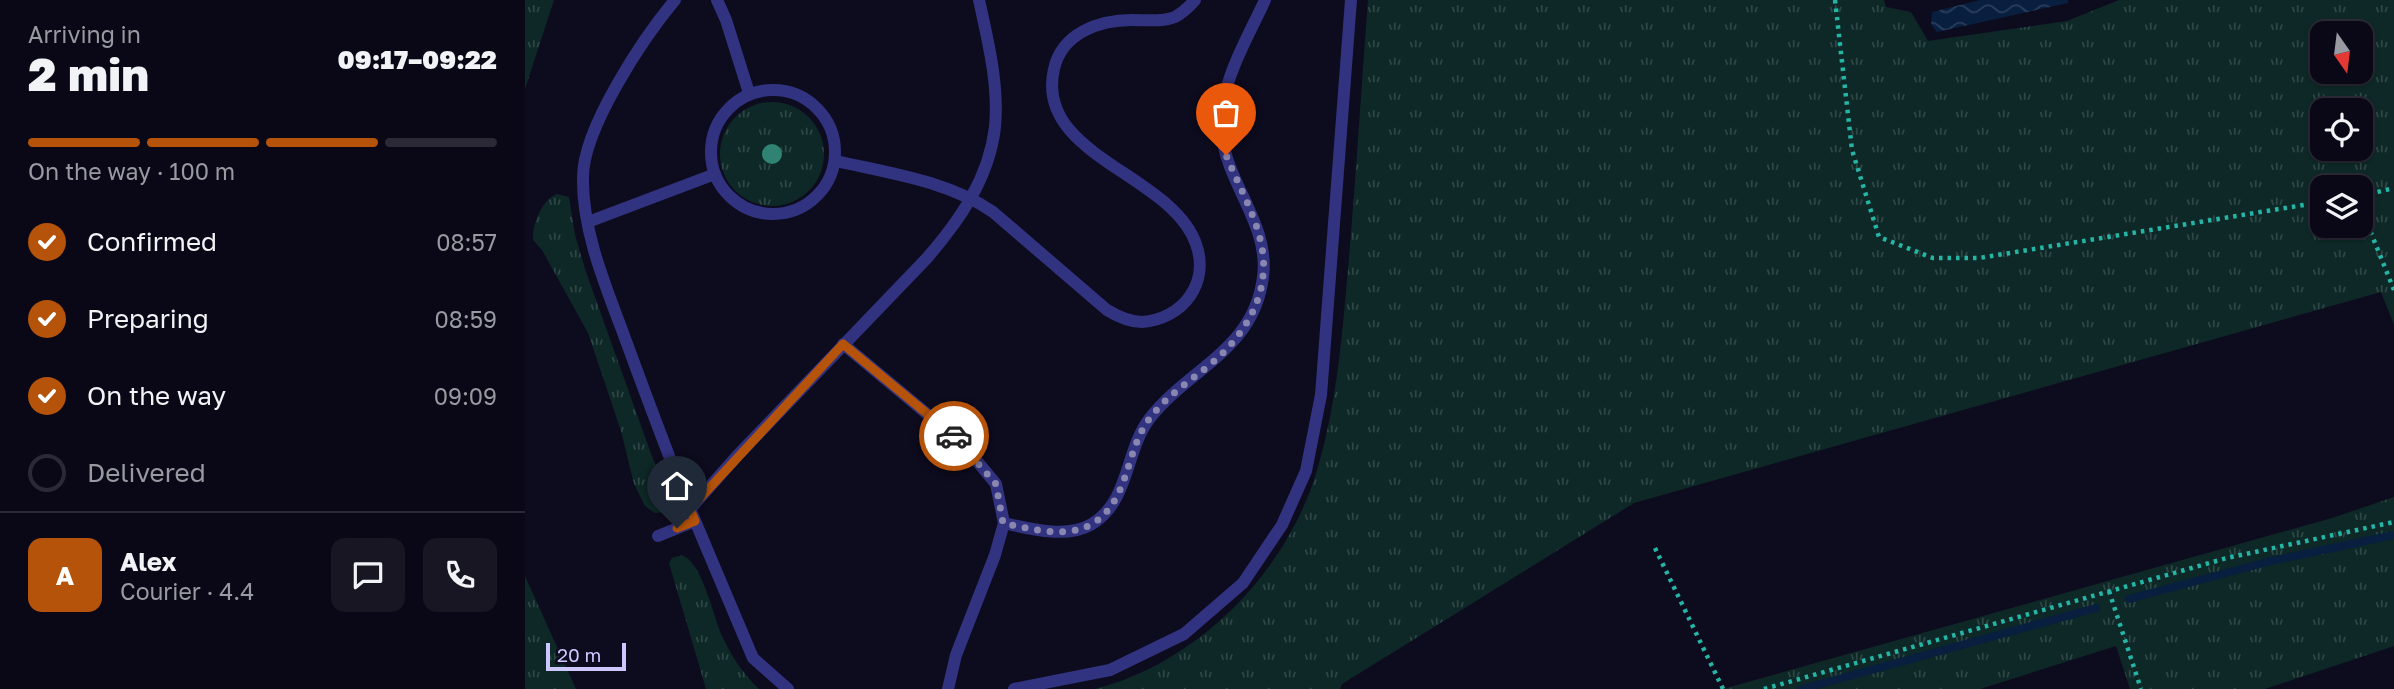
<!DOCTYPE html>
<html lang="en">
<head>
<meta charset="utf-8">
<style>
  :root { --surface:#0a0816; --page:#181623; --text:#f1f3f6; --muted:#999aa1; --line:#2a2935; --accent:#b45309 }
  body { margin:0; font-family:"Golos Text",sans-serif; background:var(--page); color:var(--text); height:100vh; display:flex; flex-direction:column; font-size:26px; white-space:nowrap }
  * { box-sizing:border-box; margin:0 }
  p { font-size:23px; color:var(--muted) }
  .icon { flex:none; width:38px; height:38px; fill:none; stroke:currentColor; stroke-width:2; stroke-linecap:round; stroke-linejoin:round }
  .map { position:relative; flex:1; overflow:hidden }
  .drawer { display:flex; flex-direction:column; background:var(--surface); width:525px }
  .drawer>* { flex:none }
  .needle { width:46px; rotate:166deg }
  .buttons { position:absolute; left:1785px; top:21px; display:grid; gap:14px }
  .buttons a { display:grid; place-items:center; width:63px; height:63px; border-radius:14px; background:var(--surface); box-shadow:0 2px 5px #0004,0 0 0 2px var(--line); font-size:35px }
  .scale { position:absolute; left:21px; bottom:18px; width:80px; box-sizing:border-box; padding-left:7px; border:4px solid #ccc8ff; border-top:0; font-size:19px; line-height:24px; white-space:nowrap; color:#ccc8ff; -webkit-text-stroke:5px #0d0b1e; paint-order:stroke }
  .pin { position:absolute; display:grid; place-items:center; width:60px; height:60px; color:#fff; margin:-72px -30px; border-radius:50% 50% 50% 0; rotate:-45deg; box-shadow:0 0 7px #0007 }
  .pin .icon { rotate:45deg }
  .courier { position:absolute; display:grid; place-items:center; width:70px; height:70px; margin:-35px; border:5px solid #b45309; border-radius:50%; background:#fff; color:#222; box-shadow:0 2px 9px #0007 }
  .headline em { font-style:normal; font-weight:800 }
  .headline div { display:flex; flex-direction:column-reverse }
  .headline { display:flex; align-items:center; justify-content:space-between; height:119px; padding:0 28px }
  h1 { font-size:46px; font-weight:800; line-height:52px }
  .bar { display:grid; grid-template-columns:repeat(4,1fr); gap:10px 7px; align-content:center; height:84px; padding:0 28px }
  .bar i { height:9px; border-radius:5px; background:var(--line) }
  .bar .selected { background:var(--accent) }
  .bar p { grid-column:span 4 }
  .line { display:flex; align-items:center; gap:18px; padding:0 28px; border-top:2px solid var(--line) }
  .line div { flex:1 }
  .round { display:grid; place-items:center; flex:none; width:74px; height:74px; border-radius:14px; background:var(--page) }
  ol { padding:0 28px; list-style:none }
  li { display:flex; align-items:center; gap:21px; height:77px }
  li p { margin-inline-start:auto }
  li .icon { padding:7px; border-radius:50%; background:var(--accent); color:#fff; stroke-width:4 }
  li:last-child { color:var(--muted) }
  li i { width:38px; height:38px; border:4px solid var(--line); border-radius:50% }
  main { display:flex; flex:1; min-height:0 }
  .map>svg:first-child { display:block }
</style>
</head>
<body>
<main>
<section class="drawer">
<div class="headline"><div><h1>2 min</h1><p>Arriving in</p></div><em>09:17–09:22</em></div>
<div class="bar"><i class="selected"></i><i class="selected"></i><i class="selected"></i><i></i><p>On the way · 100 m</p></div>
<ol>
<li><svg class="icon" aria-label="check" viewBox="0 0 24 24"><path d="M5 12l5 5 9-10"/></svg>Confirmed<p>08:57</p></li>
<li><svg class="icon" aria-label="check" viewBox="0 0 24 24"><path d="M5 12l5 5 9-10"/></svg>Preparing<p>08:59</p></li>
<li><svg class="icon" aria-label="check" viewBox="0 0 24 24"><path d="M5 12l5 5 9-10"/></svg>On the way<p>09:09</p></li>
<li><i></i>Delivered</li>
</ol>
<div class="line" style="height:126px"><b class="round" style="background:var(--accent);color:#fff">A</b><div><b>Alex</b><p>Courier · 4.4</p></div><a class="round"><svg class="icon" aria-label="chat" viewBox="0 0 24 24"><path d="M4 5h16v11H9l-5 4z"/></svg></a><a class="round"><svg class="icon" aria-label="phone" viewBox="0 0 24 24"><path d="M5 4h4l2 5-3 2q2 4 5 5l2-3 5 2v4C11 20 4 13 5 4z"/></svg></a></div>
</section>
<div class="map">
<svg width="1869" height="689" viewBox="0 0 1869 689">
  <defs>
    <pattern id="grass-tufts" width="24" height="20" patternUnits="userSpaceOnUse" patternTransform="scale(1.75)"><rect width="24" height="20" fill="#0d2826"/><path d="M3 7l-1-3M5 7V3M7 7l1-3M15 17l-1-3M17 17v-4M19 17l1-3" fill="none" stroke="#2f4647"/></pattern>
    <pattern id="water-waves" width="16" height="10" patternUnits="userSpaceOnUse" patternTransform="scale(1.75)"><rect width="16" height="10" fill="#081f40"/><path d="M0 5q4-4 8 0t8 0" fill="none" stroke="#2b3e5d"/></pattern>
  </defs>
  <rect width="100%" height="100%" fill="#0d0b1e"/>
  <g fill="url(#grass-tufts)" fill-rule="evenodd">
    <polygon points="0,0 29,0 0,89"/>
    <path d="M 843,0 L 1359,0 L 1361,7 L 1386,12 L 1403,41 L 1542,21 L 1594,0 L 1869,0 L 1869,325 L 1856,292 L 1109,503 L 817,684 L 815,689 L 570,689 C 671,663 758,576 790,477 C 811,411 817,338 823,269 C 831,179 836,90 843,0 ZM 1797,33 L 1836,33 L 1836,72 L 1797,72 ZM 1797,110 L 1836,110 L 1836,149 L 1797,149 ZM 1797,187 L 1836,187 L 1836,226 L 1797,226 Z"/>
    <circle cx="247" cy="154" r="52"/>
    <path d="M 32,194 L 44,197 L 50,235 L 61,272 L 143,501 L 145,509 L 140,512 L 130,513 L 120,506 L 109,484 L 96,431 L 63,333 L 17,250 L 8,240 C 7,225 17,199 32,194 Z"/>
    <polygon points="1869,497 1869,646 1740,689 1605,689 1591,646 1455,689 1198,689 1807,518"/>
    <path d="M 157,555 C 177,563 188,614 196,634 C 206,655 217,673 234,689 L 181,689 L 144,563 L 147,558 Z"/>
    <polygon points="0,576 51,689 0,689"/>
  </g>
  <polygon fill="url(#water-waves)" points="1455,0 1543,0 1543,3 1412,32 1406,24 1407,12"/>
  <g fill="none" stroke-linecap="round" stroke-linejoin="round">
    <g stroke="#081f40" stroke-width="8">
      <polyline points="1604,599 1742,562 1869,535"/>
      <polyline points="1277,689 1571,608"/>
    </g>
    <g stroke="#25b5a6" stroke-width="4.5" stroke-dasharray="3.5 5" stroke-linecap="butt">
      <polyline points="1310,0 1327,150 1354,237 1408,258 1454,258 1797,202"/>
      <polyline points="1836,196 1869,188"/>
      <polyline points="1836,208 1869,290"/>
      <polyline points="1130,548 1198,689"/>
      <polyline points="1584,591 1616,689"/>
      <polyline points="1239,689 1702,558 1869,522"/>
    </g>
    <g stroke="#323380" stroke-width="12">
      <path d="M 150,0 C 119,37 58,128 58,177 C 57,229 79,282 97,330 C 119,390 141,450 165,509"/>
      <polyline points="192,0 201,20 224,93"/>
      <circle cx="248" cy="152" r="62"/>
      <path d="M 311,161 C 364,173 423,181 468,212 L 582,310 C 592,316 605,322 617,322 C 658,319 685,283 671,244 C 647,174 509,156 529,69 C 537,33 574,20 607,20 C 620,20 638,22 650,17 C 657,13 664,7 670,0"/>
      <polyline points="63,222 190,174"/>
      <path d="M 318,344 L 437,443 L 471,484 L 479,523 C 505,529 542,539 567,524 C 605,501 600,450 625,418 C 664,368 729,350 738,277 C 745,225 702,184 697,135 C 693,84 720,44 740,0"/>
      <polyline points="133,536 170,521"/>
      <path d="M 263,689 L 228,658 L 165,509 L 212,456 L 402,258 C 434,221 464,179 470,127 C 474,85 463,41 454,0"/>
      <polyline points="423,689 431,655 470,555 479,523"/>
      <polyline points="489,689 585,670 659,634 718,583 757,525 781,471 796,395 826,0"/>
    </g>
  </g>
  <circle fill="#308373" cx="247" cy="154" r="10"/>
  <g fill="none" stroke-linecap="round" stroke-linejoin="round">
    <path stroke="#8986b0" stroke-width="7" stroke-dasharray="0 12.6" d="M 429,436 L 471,484 L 478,523 C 505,529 542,539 567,524 C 605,501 600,450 625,418 C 643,394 666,381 688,362 C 713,341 735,309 738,276 C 743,235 716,192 701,155"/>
    <polyline stroke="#b45309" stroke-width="9" points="152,528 170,521 165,509 318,344 429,436"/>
  </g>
</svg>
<div class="buttons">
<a><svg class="needle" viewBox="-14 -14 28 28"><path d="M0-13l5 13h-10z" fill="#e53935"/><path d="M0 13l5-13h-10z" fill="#999aa1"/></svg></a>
<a><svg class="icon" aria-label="locate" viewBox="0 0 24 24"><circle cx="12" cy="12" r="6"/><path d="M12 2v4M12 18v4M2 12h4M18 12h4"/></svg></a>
<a><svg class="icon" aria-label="layers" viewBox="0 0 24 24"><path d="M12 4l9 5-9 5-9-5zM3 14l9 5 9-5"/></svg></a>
</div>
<div class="scale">20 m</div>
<div class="pin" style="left:701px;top:155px;background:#ea580c"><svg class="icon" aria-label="bag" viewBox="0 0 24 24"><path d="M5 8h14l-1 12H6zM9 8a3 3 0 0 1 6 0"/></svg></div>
<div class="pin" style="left:152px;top:528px;background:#1f2937"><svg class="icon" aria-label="home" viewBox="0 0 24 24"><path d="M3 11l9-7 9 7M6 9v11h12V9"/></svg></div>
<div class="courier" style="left:429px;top:436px"><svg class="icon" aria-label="car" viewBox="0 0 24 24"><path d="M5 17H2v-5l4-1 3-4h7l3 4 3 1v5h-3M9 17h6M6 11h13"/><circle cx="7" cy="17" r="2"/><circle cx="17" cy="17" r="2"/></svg></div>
</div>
</main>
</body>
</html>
